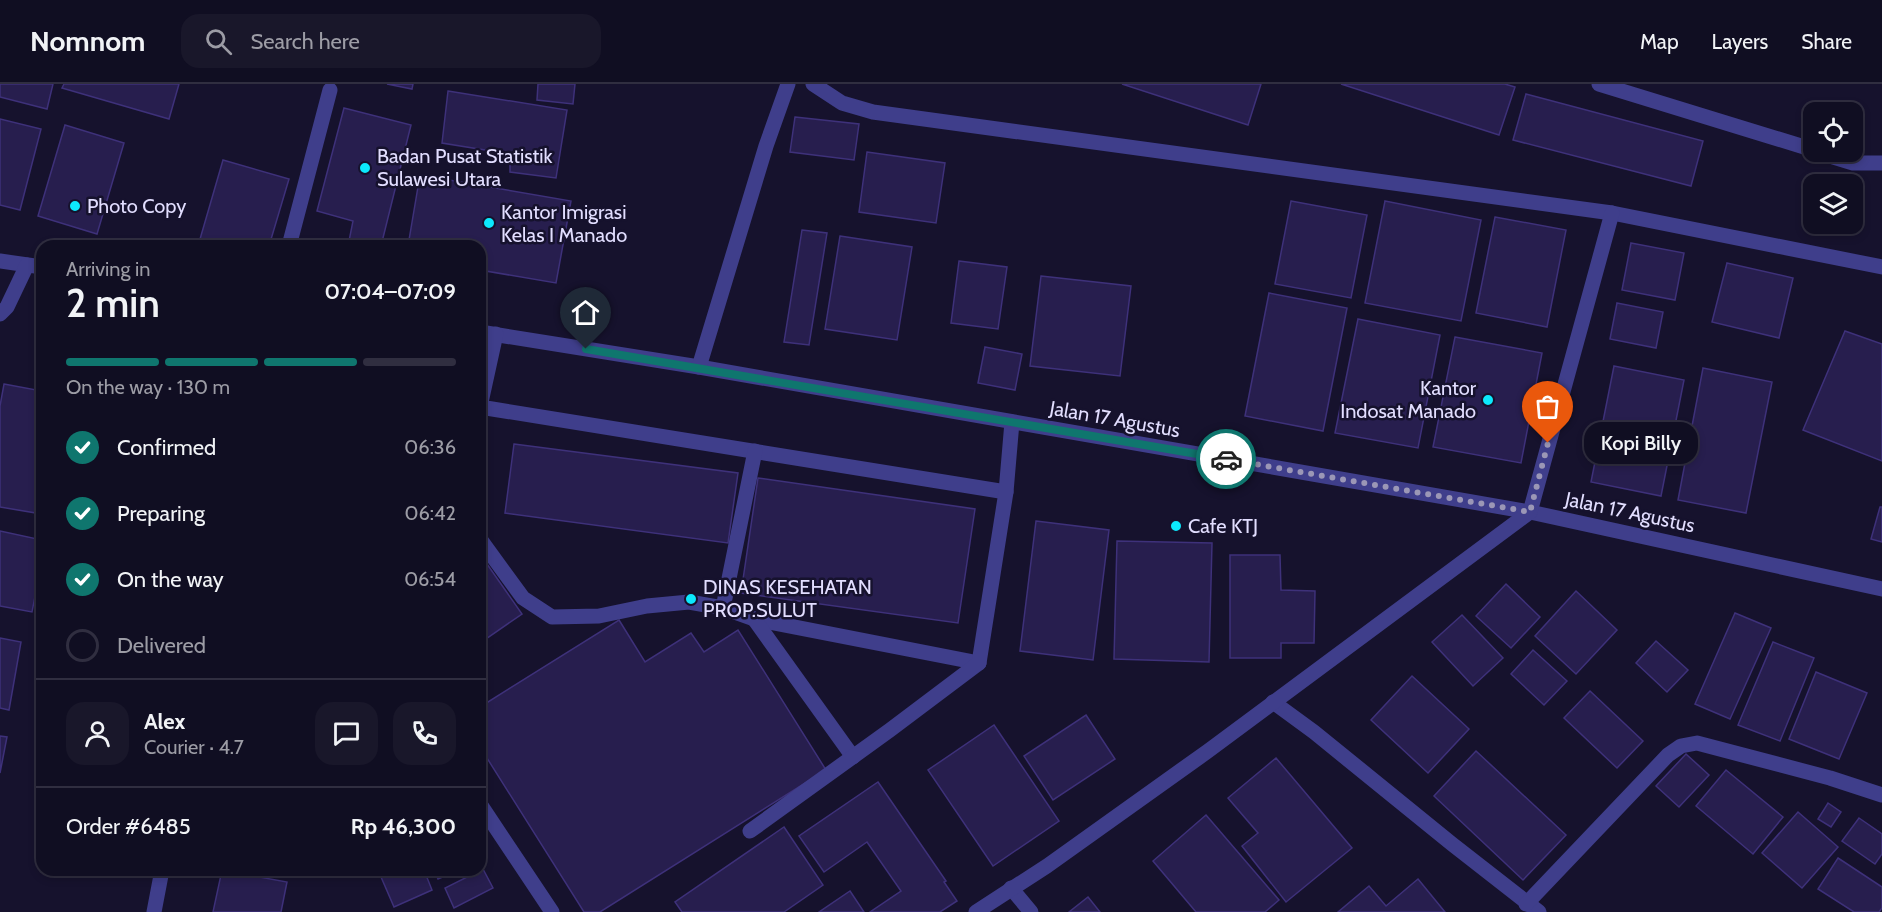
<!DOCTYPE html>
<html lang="en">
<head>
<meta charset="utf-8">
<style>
  :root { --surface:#100e22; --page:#19172a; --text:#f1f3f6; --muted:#9c9ca5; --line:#302e40; --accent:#0f766e }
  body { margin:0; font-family:Cabin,sans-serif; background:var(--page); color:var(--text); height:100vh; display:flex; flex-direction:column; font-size:22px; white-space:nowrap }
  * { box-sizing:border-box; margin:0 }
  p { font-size:20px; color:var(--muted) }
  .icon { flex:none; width:33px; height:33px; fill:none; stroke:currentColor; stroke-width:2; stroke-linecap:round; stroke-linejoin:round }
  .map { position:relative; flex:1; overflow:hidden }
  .panel { position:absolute; left:36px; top:156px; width:450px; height:636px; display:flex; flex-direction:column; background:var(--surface); border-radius:18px; box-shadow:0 3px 9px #0003,0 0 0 2px var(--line) }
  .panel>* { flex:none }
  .fabs { position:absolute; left:1803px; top:18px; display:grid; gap:12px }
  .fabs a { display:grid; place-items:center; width:60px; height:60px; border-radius:12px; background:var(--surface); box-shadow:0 3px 9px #0003,0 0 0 2px var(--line); font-size:30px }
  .pin { position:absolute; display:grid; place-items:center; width:51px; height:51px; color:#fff; margin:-62px -26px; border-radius:50% 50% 50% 0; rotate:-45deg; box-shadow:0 0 6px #0007 }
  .pin .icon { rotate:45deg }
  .courier { position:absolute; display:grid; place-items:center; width:60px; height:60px; margin:-30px; border:4px solid #0f766e; border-radius:50%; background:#fff; color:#222; box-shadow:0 2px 8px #0007 }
  .bubble { position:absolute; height:42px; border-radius:18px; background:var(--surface); box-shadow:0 3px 9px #0003,0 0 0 2px var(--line); font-size:20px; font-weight:600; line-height:42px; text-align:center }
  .overview em { font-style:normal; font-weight:600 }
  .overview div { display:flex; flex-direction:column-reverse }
  .overview { display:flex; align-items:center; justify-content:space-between; height:102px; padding:0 30px }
  h1 { font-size:39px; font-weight:600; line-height:45px }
  .bar { display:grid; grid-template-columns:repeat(4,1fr); gap:9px 6px; align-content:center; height:72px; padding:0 30px }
  .bar i { height:8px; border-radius:4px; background:var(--line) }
  .bar .current { background:var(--accent) }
  .bar p { grid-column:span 4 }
  .line { display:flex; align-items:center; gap:15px; padding:0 30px; border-top:2px solid var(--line) }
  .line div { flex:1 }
  .round { display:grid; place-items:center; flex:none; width:63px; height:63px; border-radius:18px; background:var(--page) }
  ol { padding:0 30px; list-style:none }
  li { display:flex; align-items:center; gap:18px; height:66px }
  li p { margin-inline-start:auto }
  li .icon { padding:6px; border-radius:50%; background:var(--accent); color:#fff; stroke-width:4 }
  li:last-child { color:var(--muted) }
  li i { width:33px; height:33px; border:3px solid var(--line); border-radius:50% }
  header { display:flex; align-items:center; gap:36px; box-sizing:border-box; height:84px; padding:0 30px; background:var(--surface); border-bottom:2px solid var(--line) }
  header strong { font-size:28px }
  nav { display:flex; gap:33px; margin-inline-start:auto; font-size:21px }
  .search { width:420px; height:54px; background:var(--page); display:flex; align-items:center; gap:15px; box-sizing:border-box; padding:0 21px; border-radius:18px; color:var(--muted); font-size:22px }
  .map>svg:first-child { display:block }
</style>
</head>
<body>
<header>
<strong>Nomnom</strong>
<div class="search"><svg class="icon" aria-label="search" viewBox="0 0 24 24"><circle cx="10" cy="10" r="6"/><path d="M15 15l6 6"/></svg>Search here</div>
<nav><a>Map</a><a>Layers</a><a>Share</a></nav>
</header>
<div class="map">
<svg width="1882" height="828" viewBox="0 0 1882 828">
  <rect width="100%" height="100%" fill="#16122d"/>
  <g fill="#271e4e" stroke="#3e317a" stroke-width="1.5">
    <polygon points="0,0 53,0 47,25 0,13"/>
    <polygon points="64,0 179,0 169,35 62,4"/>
    <polygon points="387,0 413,0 412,5"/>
    <polygon points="538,0 575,0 573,20 537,16"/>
    <polygon points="1122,0 1261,0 1248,41"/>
    <polygon points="1341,0 1505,0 1515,3 1499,51"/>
    <polygon points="448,7 567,26 556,94 510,88 510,70 442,59"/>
    <polygon points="1526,10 1703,57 1691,102 1513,56"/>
    <polygon points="344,24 411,41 381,162 348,162 353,137 317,127"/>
    <polygon points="795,33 859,40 854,76 790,68"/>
    <polygon points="0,35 41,45 20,126 0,121"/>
    <polygon points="65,41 124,59 97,150 38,132"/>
    <polygon points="867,68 945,79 936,139 859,128"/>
    <polygon points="223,76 289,95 269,162 198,162"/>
    <polygon points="420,91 571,117 556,199 480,186 480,162 408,162"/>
    <polygon points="1291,117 1367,131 1351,214 1275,200"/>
    <polygon points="1385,117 1481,136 1461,237 1365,219"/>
    <polygon points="1495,133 1566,146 1547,243 1476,229"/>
    <polygon points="802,146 827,149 809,261 784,258"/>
    <polygon points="840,152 912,163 897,256 825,245"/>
    <polygon points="1631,159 1684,169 1675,216 1622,206"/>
    <polygon points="959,177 1007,183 998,245 951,239"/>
    <polygon points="1727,179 1793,194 1779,254 1712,238"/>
    <polygon points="1041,192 1131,202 1120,292 1030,282"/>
    <polygon points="1269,209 1347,224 1323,347 1245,332"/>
    <polygon points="1617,219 1663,228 1656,264 1610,255"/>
    <polygon points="1358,235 1440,251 1418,364 1335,349"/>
    <polygon points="1845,247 1882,260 1882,377 1803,346"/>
    <polygon points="1455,253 1542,269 1521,379 1433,363"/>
    <polygon points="985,263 1022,270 1015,306 978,299"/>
    <polygon points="1614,282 1684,296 1661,412 1591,398"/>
    <polygon points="1703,284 1772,298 1746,429 1678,416"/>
    <polygon points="4,300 42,307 42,430 0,423 0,322"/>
    <polygon points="514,360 738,389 728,459 505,429"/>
    <polygon points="758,394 975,425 958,539 741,509"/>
    <polygon points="1880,423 1882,423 1882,458 1871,455"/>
    <polygon points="1036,437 1109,446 1093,576 1020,567"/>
    <polygon points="0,447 42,456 42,477 32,528 0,522"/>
    <polygon points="1117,457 1212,459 1209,578 1114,575"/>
    <polygon points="480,470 522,530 480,559"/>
    <polygon points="1230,471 1280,471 1281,506 1315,507 1314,559 1281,559 1281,574 1230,574"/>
    <polygon points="1506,500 1540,533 1511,564 1476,532"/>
    <polygon points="1576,507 1617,546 1576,590 1535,552"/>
    <polygon points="1735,529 1771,544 1730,635 1695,620"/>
    <polygon points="1462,531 1503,574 1473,602 1432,558"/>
    <polygon points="619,536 645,578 691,549 704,568 738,546 826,686 600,828 584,828 480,663 480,623"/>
    <polygon points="0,554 21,558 9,626 0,624"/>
    <polygon points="1656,557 1688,586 1667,608 1636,579"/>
    <polygon points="1773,558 1814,574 1780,657 1738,641"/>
    <polygon points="1533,566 1567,597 1544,621 1511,590"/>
    <polygon points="1816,588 1867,609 1839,675 1789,655"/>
    <polygon points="1412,592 1469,645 1428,689 1371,636"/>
    <polygon points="1590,607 1643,657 1617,684 1564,634"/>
    <polygon points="1086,631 1115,675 1053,716 1024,672"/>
    <polygon points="994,641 1059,737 993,782 928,686"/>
    <polygon points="0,652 7,653 0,689"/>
    <polygon points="1476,667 1566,751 1523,796 1434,712"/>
    <polygon points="1686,670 1709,691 1679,723 1656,702"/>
    <polygon points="1276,674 1352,764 1286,818 1242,762 1258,749 1228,714"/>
    <polygon points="1726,686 1783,733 1753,770 1696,722"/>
    <polygon points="878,698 946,797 944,798 957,817 940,828 870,828 901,807 867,758 824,788 799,752"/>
    <polygon points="1828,719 1841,728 1831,743 1818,735"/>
    <polygon points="1798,728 1838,763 1802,804 1762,769"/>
    <polygon points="1206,731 1279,816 1265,828 1196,828 1153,777"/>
    <polygon points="1859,734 1882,750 1882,770 1875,780 1842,757"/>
    <polygon points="784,743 823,801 784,828 682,828 675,818"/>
    <polygon points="1838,774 1882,803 1882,824 1879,828 1854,828 1818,805"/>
    <polygon points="483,785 493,804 454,824 445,804"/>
    <polygon points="222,786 287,798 281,828 213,828"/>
    <polygon points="378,786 424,786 432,806 394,823"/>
    <polygon points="434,786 459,786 438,795"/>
    <polygon points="1418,795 1445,828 1338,828 1369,802 1386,822"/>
    <polygon points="850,807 864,828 819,828"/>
    <polygon points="1088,813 1100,828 1069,828"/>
  </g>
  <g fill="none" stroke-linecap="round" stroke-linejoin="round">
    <g stroke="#3f3e8b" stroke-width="15">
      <polyline points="813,0 842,19 873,28 1612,129 1882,183"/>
      <polyline points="1599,0 1814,66"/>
      <polyline points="1817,68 1853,79 1882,79"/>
      <polyline points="289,162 330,6"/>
      <polyline points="0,177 42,183"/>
      <polyline points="0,230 7,223 27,181"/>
      <polyline points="480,248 699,283 1530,428 1882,505"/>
      <polyline points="496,250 480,323 1006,408"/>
      <polyline points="699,283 766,62 788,0"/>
      <polyline points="480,455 523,514 552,533 599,532 647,522 689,518 723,524 754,535 979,579"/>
      <polyline points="723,524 755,367"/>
      <polyline points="754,535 853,673"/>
      <polyline points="1273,618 1314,648 1452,760 1539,828"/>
      <polyline points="480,720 552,828"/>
      <polyline points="750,747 890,646 979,579 1006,408 1012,338"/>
      <polyline points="1011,804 1031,828"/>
      <polyline points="1526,820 1668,671 1681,662 1697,659 1830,694 1882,711"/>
      <polyline points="154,828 162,786"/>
      <polyline points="976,828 1047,782 1208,667 1530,428 1612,129"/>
    </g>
  </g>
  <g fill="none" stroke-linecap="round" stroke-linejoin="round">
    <polyline stroke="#9b97b6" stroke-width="6" stroke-dasharray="0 10.8" points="1226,375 1530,428 1548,359"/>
    <polyline stroke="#0f766e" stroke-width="8" points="586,265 1226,375"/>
  </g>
  <g fill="#0ce9fd" stroke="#16122d" stroke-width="2">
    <circle cx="365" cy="84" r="6"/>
    <circle cx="75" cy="122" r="6"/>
    <circle cx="489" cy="139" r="6"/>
    <circle cx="1488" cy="316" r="6"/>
    <circle cx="1176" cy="442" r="6"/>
    <circle cx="691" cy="515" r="6"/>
  </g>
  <g text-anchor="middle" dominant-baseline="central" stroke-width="5" stroke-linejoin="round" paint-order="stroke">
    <g font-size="20" fill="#e2deff" stroke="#16122d" text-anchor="start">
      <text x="377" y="72">Badan Pusat Statistik<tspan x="377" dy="23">Sulawesi Utara</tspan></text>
      <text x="87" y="122">Photo Copy</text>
      <text x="501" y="128">Kantor Imigrasi<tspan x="501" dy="23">Kelas I Manado</tspan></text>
      <text x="1476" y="304" text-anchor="end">Kantor<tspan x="1476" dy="23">Indosat Manado</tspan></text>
      <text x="1188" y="442">Cafe KTJ</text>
      <text x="703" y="503">DINAS KESEHATAN<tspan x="703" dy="23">PROP.SULUT</tspan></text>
    </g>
    <g font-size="20" fill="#e2deff" stroke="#16122d">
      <text transform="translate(1115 335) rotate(10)">Jalan 17 Agustus</text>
      <text transform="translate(1630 428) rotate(12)">Jalan 17 Agustus</text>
    </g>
  </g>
</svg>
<div class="fabs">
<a><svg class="icon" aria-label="locate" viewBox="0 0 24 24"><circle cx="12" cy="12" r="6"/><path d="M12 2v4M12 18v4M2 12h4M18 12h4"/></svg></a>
<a><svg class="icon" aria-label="layers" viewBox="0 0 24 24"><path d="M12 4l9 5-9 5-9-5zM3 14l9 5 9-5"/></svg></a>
</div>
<div class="pin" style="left:1548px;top:359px;background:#ea580c"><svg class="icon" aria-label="bag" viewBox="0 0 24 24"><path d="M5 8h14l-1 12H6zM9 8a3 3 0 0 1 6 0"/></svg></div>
<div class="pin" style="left:586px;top:265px;background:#1f2937"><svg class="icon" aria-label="home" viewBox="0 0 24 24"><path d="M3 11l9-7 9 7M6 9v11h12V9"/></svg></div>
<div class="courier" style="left:1226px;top:375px"><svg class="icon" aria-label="car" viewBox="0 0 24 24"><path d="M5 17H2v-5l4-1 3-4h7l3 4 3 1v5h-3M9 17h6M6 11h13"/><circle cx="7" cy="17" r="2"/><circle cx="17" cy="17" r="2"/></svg></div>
<div class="bubble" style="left:1584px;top:338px;width:114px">Kopi Billy</div>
<section class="panel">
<div class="overview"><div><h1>2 min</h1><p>Arriving in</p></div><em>07:04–07:09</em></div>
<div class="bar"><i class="current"></i><i class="current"></i><i class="current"></i><i></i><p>On the way · 130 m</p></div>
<ol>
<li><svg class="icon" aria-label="check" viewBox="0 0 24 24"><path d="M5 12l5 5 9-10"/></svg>Confirmed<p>06:36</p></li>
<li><svg class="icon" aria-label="check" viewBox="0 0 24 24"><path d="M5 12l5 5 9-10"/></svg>Preparing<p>06:42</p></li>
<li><svg class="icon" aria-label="check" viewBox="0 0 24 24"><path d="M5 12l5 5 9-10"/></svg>On the way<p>06:54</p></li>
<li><i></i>Delivered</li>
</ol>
<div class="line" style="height:108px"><a class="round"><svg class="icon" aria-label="person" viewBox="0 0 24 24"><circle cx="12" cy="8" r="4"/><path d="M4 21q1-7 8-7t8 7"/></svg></a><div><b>Alex</b><p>Courier · 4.7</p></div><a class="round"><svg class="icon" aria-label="chat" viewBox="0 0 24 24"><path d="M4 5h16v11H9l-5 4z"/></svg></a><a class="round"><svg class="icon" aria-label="phone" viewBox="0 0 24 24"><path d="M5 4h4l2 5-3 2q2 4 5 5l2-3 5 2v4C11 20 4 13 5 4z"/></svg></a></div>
<div class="line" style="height:78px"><div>Order #6485</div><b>Rp 46,300</b></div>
</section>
</div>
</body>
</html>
